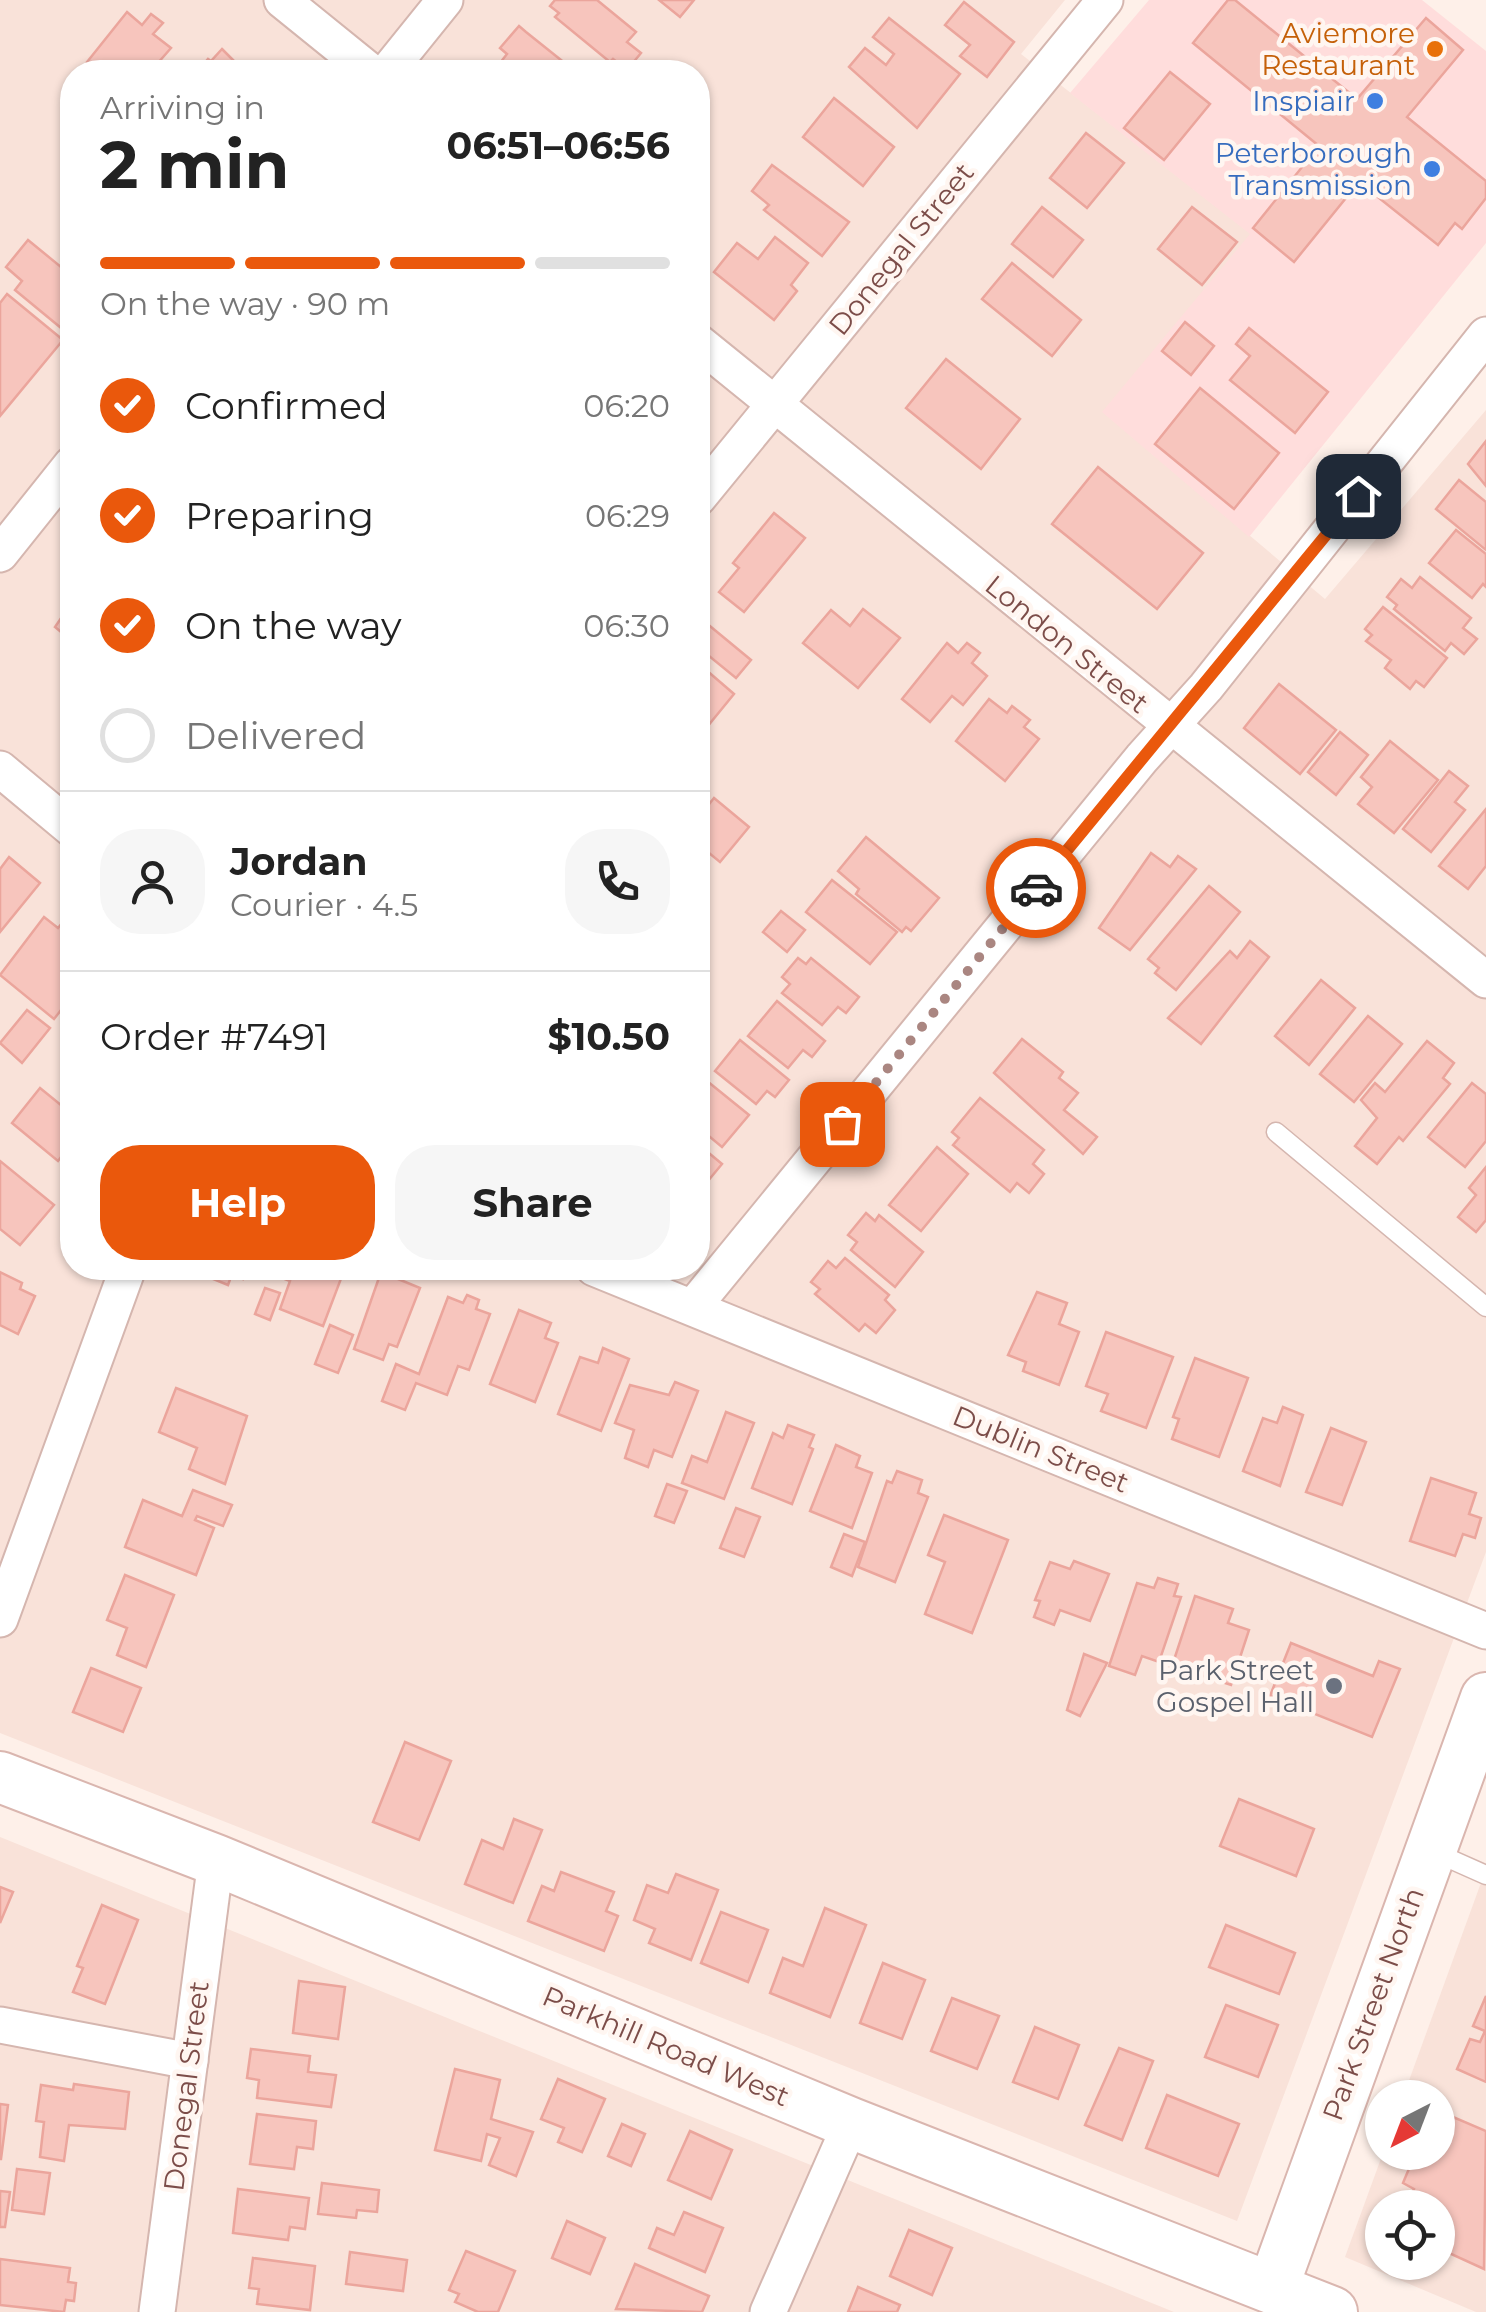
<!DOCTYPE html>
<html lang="en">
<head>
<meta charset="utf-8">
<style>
  :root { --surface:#fff; --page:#f6f6f6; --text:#222; --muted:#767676; --line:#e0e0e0; --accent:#ea580c }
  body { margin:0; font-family:Montserrat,sans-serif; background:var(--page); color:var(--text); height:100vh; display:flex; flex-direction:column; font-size:38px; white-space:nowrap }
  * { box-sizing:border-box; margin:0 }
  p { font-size:32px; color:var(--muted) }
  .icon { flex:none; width:55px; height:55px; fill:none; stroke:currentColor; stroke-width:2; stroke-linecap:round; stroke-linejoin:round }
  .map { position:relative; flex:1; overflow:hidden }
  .sheet { position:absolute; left:60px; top:60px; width:650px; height:1220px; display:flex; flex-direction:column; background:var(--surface); border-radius:40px; box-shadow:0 2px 8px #0004 }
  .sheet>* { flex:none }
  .needle { width:65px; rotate:222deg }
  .tools { position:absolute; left:1365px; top:2080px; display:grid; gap:20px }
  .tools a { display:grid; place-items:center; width:90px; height:90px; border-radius:50%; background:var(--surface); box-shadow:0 2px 8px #0004; font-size:50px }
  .pin { position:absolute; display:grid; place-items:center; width:85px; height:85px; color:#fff; margin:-42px; border-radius:20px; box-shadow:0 5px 15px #0006 }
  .courier { position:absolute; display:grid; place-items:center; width:100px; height:100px; margin:-50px; border:8px solid #ea580c; border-radius:50%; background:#fff; color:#222; box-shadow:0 2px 12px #0007 }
  .headline em { font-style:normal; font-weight:700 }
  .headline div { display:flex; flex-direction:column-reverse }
  .headline { display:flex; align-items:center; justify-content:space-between; height:170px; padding:0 40px }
  h1 { font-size:65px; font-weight:700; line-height:75px }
  .bar { display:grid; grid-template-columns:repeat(4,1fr); gap:15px 10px; align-content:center; height:120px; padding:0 40px }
  .bar i { height:12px; border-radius:8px; background:var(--line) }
  .bar .active { background:var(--accent) }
  .bar p { grid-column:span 4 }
  .line { display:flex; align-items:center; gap:25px; padding:0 40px; border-top:2px solid var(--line) }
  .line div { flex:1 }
  .round { display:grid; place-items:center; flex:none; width:105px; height:105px; border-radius:40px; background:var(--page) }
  ol { padding:0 40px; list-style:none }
  li { display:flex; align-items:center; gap:30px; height:110px }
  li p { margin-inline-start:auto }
  li .icon { padding:10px; border-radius:50%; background:var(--accent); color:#fff; stroke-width:4 }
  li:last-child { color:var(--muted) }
  li i { width:55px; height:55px; border:5px solid var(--line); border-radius:50% }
  .button { display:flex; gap:20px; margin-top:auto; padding:20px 40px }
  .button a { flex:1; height:115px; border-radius:40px; background:var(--accent); color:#fff; font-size:40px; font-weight:700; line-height:115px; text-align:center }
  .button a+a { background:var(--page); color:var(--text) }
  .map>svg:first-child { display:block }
</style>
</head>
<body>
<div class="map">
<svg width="1486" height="2312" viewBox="0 0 1486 2312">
  <rect width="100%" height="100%" fill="#fef0e9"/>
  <g fill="#f9e2d9" fill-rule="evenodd">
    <path d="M 0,0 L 1065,0 L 1021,54 L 1251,234 L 1103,412 L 1325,599 L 1486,410 L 1486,1552 L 1237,2221 L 0,1733 ZM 72,72 L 698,72 L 698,1268 L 72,1268 Z"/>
    <polygon points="0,1837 1174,2312 0,2312"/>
    <path d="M 1486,1869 L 1486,2312 L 1476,2312 L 1345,2257 L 1383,2153 L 1438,2152 L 1438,2098 L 1403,2097 ZM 1382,2208 L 1438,2208 L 1438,2262 L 1382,2262 Z"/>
  </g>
  <polygon fill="#ffdddc" points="1149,0 1422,0 1486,51 1486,243 1249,537 1102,412 1250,234 1070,93"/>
  <g fill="#f7c5bd" stroke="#eba59c" stroke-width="2.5">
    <polygon points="555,0 597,0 636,32 627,42 641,53 627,70 613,59 610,62 555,17 559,13 550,6"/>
    <polygon points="659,0 694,0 680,17"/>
    <polygon points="1228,0 1235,0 1357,99 1426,18 1463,50 1407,117 1486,181 1486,198 1462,229 1455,223 1438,245 1359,182 1294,262 1253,228 1319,146 1193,43"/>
    <polygon points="964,2 1014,42 987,77 960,56 970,45 945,25"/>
    <polygon points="127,12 142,25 151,14 163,23 153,34 171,48 150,72 99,72 87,62"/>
    <polygon points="889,18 960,74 917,128 849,67 865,48 886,65 894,54 873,37"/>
    <polygon points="519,26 526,32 576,72 493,72 507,54 500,48"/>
    <polygon points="222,49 245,72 197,72 208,59 211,61"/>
    <polygon points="1170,72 1210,104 1164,160 1124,128"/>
    <polygon points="834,98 894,147 863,186 803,137"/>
    <polygon points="1086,133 1124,163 1087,208 1050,178"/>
    <polygon points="772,165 849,222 822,256 764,210 769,205 752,191"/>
    <polygon points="1042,207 1083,240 1053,277 1012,244"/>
    <polygon points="1192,207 1237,242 1202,285 1158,249"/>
    <polygon points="775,237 808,263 791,285 797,291 774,320 714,272 737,243 758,259"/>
    <polygon points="28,240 72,276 72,337 15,290 22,281 6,267"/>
    <polygon points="1012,263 1081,320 1052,356 982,299"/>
    <polygon points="7,294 63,340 0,416 0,303"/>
    <polygon points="1185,322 1214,346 1191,375 1162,351"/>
    <polygon points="1249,328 1328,392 1295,433 1230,380 1250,356 1236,344"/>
    <polygon points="946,359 1020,419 981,469 906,408"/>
    <polygon points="1200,388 1279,453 1234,509 1155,444"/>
    <polygon points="1486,441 1486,486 1468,464"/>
    <polygon points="1098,467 1203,553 1157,609 1052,524"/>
    <polygon points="1459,480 1486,502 1486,550 1436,509"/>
    <polygon points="774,513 805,538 744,612 719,592 739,568 733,563"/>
    <polygon points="1456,530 1486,554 1486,587 1483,584 1472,598 1429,563"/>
    <polygon points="1420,577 1471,618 1463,628 1477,639 1464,654 1451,643 1445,651 1394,609 1397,605 1387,597 1401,579 1412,588"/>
    <polygon points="72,602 72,641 55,627"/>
    <polygon points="1383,607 1447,658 1424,687 1416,681 1410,689 1385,668 1391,660 1366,641 1372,635 1365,629"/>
    <polygon points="863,609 900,638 858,688 803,643 831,610 850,626"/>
    <polygon points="705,622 751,660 736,678 698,647 698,631"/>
    <polygon points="947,643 958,653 967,643 980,653 972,663 987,676 963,705 952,696 930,722 902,699"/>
    <polygon points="698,663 734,694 707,727 698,720"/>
    <polygon points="1279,684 1336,730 1300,774 1244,728"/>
    <polygon points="989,699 1007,713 1012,706 1030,720 1024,727 1039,739 1005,781 956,741"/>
    <polygon points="1340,732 1368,755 1336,795 1308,772"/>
    <polygon points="1390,741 1438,780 1394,833 1358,804 1372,787 1361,777"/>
    <polygon points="1449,771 1468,786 1455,802 1465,810 1431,852 1403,829"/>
    <polygon points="714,798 749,827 720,862 698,844 698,818"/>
    <polygon points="1486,809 1486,866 1468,889 1439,866"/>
    <polygon points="866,837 939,898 911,931 906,927 902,932 856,894 859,889 838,871"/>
    <polygon points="1151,853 1170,867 1178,856 1196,869 1130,950 1099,928"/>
    <polygon points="9,857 40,883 0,932 0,869"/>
    <polygon points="832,880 897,932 870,964 806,912"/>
    <polygon points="1209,886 1240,912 1176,990 1155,973 1159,968 1148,959"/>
    <polygon points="781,911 805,930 787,952 763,932"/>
    <polygon points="44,917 58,928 63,922 72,929 72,996 54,1019 0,975"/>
    <polygon points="1250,941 1269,957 1201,1044 1168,1018 1230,951 1237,958"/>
    <polygon points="798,958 806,964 811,958 859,997 846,1013 838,1007 822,1025 782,993 790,984 782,977"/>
    <polygon points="1321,980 1355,1008 1309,1065 1275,1036"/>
    <polygon points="777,1001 825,1041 812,1057 803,1050 788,1068 748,1036"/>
    <polygon points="27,1010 50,1028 22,1063 0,1043"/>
    <polygon points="1368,1016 1402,1044 1354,1102 1320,1074"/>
    <polygon points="1022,1039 1063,1072 1059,1078 1078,1093 1064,1110 1097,1137 1083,1154 994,1073"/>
    <polygon points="740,1040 789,1080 775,1097 767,1091 756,1104 715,1071"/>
    <polygon points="1427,1041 1454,1063 1443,1078 1450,1084 1403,1141 1399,1137 1377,1164 1355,1146 1377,1118 1361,1100 1375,1083 1385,1092"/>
    <polygon points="707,1081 749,1115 722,1147 698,1127 698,1093"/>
    <polygon points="1472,1083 1486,1094 1486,1141 1465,1167 1428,1137"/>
    <polygon points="40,1088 72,1114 72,1143 58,1161 12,1123"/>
    <polygon points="980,1098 1044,1150 1033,1164 1044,1174 1029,1193 1017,1183 1010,1192 953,1145 959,1138 952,1132"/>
    <polygon points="698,1144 722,1164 703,1187 698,1182"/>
    <polygon points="937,1147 968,1174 921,1231 889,1205"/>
    <polygon points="0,1161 54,1205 20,1245 0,1229"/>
    <polygon points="1486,1167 1486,1220 1476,1232 1458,1217 1476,1195 1469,1188"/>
    <polygon points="866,1213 875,1221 879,1215 923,1252 895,1287 851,1250 857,1242 848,1235"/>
    <polygon points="845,1258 889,1295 885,1300 895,1310 876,1333 865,1324 859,1331 815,1294 820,1289 811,1282 828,1261 836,1268"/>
    <polygon points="209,1268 248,1268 243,1279 232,1274 228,1285 206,1276"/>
    <polygon points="286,1268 345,1268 323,1326 280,1309 290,1281 282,1278"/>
    <polygon points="0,1272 22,1283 20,1289 35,1296 18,1334 0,1325"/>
    <polygon points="381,1272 420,1288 397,1347 389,1344 383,1360 354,1349"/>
    <polygon points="265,1288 280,1293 270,1320 255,1314"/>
    <polygon points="1037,1292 1067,1303 1059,1324 1079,1332 1059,1385 1023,1371 1026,1362 1008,1355"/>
    <polygon points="467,1295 479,1300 476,1309 490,1314 469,1370 458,1366 447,1395 416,1383 405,1410 382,1401 396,1364 419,1374 448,1297 463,1303"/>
    <polygon points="519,1310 551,1323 545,1338 558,1343 535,1402 490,1384"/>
    <polygon points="330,1325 353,1335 338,1373 315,1364"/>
    <polygon points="1106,1332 1173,1357 1146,1428 1101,1411 1108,1394 1086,1386"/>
    <polygon points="603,1348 629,1359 601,1431 558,1414 580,1357 598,1363"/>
    <polygon points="1195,1358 1248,1378 1219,1457 1172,1439 1179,1419 1173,1417"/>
    <polygon points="675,1382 698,1391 672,1457 654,1450 648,1467 625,1458 634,1430 615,1423 630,1385 669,1395"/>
    <polygon points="176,1388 247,1416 225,1484 189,1469 197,1448 159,1432"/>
    <polygon points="1283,1407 1303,1415 1280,1486 1243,1471 1263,1418 1277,1423"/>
    <polygon points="726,1412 754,1423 724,1499 682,1483 692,1456 707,1462"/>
    <polygon points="788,1425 814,1435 809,1447 813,1449 792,1504 752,1488 773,1433 783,1438"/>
    <polygon points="1331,1428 1366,1442 1342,1505 1306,1492"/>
    <polygon points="836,1445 860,1456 856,1467 872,1473 852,1528 810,1511"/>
    <polygon points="897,1471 922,1480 918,1493 928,1497 895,1582 858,1567 887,1481 892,1483"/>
    <polygon points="1431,1478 1476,1493 1469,1514 1481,1518 1475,1538 1463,1534 1455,1556 1410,1541"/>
    <polygon points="667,1484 687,1491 674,1523 655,1516"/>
    <polygon points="193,1490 232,1505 223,1526 197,1516 195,1520 214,1528 196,1575 125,1547 143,1500 182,1516"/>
    <polygon points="736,1508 760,1517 744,1557 720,1548"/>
    <polygon points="944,1515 1008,1540 972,1633 925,1614 945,1562 928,1555"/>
    <polygon points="844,1534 865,1542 852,1576 831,1567"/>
    <polygon points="1074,1561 1109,1574 1090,1621 1060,1610 1054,1625 1034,1617 1040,1601 1035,1600 1050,1562 1070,1569"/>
    <polygon points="125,1575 174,1595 146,1667 117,1655 127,1628 107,1620"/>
    <polygon points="1158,1578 1178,1584 1174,1596 1181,1597 1159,1662 1142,1656 1135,1675 1109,1666 1137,1583 1154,1588"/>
    <polygon points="1195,1596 1233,1609 1228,1623 1249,1630 1231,1685 1172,1666"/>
    <polygon points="1291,1643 1373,1676 1379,1661 1400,1669 1372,1737 1270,1696"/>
    <polygon points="1084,1654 1107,1663 1080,1716 1067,1710"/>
    <polygon points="91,1668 141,1688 123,1732 73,1712"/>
    <polygon points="405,1742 451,1761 419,1840 373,1822"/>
    <polygon points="1239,1799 1314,1829 1296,1876 1220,1846"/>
    <polygon points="514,1819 542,1830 513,1903 465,1884 482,1840 503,1849"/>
    <polygon points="561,1872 614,1892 606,1911 618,1916 604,1951 528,1921 542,1886 554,1891"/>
    <polygon points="676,1874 718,1890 691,1960 649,1943 655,1929 634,1920 647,1885 668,1893"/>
    <polygon points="0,1887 13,1892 0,1923"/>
    <polygon points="102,1905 138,1920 105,2004 73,1992 83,1968 77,1966"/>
    <polygon points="825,1908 866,1925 830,2017 770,1993 783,1958 803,1966"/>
    <polygon points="721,1912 768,1930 748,1982 701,1963"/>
    <polygon points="1226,1925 1295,1953 1279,1994 1209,1967"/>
    <polygon points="883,1963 925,1980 902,2039 860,2023"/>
    <polygon points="299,1981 345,1987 338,2039 293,2033"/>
    <polygon points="1486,1996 1486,2082 1457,2069 1470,2039 1480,2042 1485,2031 1473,2026"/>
    <polygon points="952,1998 999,2016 977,2069 931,2051"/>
    <polygon points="1226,2005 1278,2025 1258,2077 1205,2057"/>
    <polygon points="1035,2027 1079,2045 1058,2099 1013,2082"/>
    <polygon points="1119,2048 1153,2061 1122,2140 1085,2125"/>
    <polygon points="251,2049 310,2056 308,2072 336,2075 331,2107 257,2098 259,2080 247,2078"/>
    <polygon points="455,2069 500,2080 491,2119 533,2132 516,2176 489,2165 500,2138 487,2134 481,2161 435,2150"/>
    <polygon points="558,2079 605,2099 582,2152 558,2142 564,2128 541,2119"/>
    <polygon points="74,2084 129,2092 125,2129 69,2125 64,2161 40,2157 44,2122 36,2121 41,2085 73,2090"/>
    <polygon points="1167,2095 1239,2124 1218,2176 1146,2148"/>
    <polygon points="0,2104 8,2105 1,2159 0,2159"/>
    <polygon points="1439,2111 1486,2131 1484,2269 1438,2248 1438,2208 1406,2208 1414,2189 1403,2183 1416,2152 1438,2152"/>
    <polygon points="257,2114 316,2121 313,2149 297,2147 294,2169 250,2164"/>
    <polygon points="622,2124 645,2134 631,2166 608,2156"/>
    <polygon points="690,2131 732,2150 711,2199 668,2180"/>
    <polygon points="17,2169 50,2173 44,2214 12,2210"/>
    <polygon points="322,2183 379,2190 377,2212 357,2210 356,2218 318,2214"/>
    <polygon points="238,2189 309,2198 305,2229 290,2227 288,2240 233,2233"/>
    <polygon points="0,2191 10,2192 5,2227 0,2227"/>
    <polygon points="684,2212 723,2228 705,2272 649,2248 657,2228 674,2235"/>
    <polygon points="567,2221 605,2238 590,2274 552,2258"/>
    <polygon points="909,2230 952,2248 932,2295 890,2276"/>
    <polygon points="466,2251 515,2271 498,2312 478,2312 455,2302 459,2294 449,2290"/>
    <polygon points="350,2252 407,2260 403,2291 346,2284"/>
    <polygon points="253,2258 315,2266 310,2310 257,2304 259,2289 249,2288"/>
    <polygon points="0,2259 70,2268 68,2282 76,2283 74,2301 66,2300 64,2312 0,2305"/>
    <polygon points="635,2264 709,2296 702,2312 616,2309"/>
    <polygon points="858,2287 900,2305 897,2312 848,2312"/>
  </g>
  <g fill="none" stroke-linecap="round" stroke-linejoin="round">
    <defs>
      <g id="lane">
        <polyline points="1276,1132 1486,1307"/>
        <polyline points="1432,1851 1486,1875"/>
      </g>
      <g id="street">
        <polyline points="282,0 371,72"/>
        <polyline points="387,72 445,0"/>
        <polyline points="698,342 1486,980"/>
        <polyline points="698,498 1105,0"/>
        <polyline points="0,554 72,464"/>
        <polyline points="0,769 72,829"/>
        <polyline points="594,1268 1486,1631"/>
        <polyline points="693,1307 1142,758 1206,687 1486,335"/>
        <polyline points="0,1619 128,1268"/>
        <polyline points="0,2025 190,2061"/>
        <polyline points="157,2312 216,1860"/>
        <polyline points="768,2312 851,2123"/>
      </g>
      <g id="secondary">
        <polyline points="0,1777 216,1860 851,2123 1332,2312"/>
        <polyline points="1273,2287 1486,1698"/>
      </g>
    </defs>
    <use href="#lane" stroke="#d5b6af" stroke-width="21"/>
    <use href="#street" stroke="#d5b6af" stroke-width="39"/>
    <use href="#secondary" stroke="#dab6af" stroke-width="54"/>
    <use href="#lane" stroke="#fff" stroke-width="18"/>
    <use href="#street" stroke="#fff" stroke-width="35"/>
    <use href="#secondary" stroke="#fff" stroke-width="50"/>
  </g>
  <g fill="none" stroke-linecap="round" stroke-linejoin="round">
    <polyline stroke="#aa8681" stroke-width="10" stroke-dasharray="0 18" points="842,1124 1036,888"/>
    <polyline stroke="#ea580c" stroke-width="12" points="1036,888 1358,496"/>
  </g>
  <circle fill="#e8710a" stroke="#fff6f1" stroke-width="4" cx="1435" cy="49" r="10"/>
  <g fill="#3f7fe0" stroke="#fff6f1" stroke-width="4">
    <circle cx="1375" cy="101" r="10"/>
    <circle cx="1432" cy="169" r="10"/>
  </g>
  <circle fill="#6b7280" stroke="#fff6f1" stroke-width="4" cx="1334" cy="1686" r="10"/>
  <g text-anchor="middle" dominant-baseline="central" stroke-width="9" stroke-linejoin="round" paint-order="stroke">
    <g font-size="28" fill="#c56008" stroke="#fff6f1" text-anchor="end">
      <text x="1415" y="33">Aviemore<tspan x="1415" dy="32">Restaurant</tspan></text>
    </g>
    <g font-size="28" fill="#366cbe" stroke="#fff6f1" text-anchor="end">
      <text x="1355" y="101">Inspiair</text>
      <text x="1412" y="153">Peterborough<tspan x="1412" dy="32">Transmission</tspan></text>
    </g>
    <g font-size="28" fill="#7c4d49" stroke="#fff6f1">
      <text transform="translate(901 249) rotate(-51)">Donegal Street</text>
      <text transform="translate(1067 644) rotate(39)">London Street</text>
      <text transform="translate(1041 1449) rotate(22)">Dublin Street</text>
      <text transform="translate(1373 2004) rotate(-70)">Park Street North</text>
      <text transform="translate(666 2046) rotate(23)">Parkhill Road West</text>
      <text transform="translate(186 2086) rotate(-83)">Donegal Street</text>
    </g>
    <g font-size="28" fill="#5b616d" stroke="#fff6f1" text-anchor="end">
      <text x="1314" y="1670">Park Street<tspan x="1314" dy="32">Gospel Hall</tspan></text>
    </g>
  </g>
</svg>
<div class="tools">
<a><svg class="needle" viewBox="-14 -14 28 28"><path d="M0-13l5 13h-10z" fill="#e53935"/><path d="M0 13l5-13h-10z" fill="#767676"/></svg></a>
<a><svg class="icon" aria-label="locate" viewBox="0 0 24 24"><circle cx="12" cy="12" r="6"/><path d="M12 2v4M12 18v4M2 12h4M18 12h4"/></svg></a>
</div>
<div class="pin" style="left:842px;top:1124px;background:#ea580c"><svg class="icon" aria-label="bag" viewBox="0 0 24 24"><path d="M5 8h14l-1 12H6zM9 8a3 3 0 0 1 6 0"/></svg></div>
<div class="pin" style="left:1358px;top:496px;background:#1f2937"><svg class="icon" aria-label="home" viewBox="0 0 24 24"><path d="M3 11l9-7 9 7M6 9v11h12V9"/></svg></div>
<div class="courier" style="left:1036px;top:888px"><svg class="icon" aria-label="car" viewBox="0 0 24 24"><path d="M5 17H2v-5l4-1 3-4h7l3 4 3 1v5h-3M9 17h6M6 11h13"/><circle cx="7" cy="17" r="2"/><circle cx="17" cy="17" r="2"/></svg></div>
<section class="sheet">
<div class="headline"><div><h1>2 min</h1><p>Arriving in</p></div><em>06:51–06:56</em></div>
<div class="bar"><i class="active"></i><i class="active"></i><i class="active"></i><i></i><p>On the way · 90 m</p></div>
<ol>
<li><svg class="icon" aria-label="check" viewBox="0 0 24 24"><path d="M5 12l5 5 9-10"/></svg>Confirmed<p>06:20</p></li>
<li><svg class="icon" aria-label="check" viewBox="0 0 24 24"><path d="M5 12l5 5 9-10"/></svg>Preparing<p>06:29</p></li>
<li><svg class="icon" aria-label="check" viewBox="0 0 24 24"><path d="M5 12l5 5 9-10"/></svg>On the way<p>06:30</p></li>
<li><i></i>Delivered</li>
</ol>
<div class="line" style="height:180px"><a class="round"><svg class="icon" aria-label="person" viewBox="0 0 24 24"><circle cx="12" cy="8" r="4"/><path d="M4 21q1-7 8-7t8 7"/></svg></a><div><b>Jordan</b><p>Courier · 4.5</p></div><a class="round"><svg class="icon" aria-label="phone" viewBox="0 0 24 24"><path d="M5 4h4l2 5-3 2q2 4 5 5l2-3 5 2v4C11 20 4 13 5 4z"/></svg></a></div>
<div class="line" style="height:130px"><div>Order #7491</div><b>$10.50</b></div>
<div class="button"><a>Help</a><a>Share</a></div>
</section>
</div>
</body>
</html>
